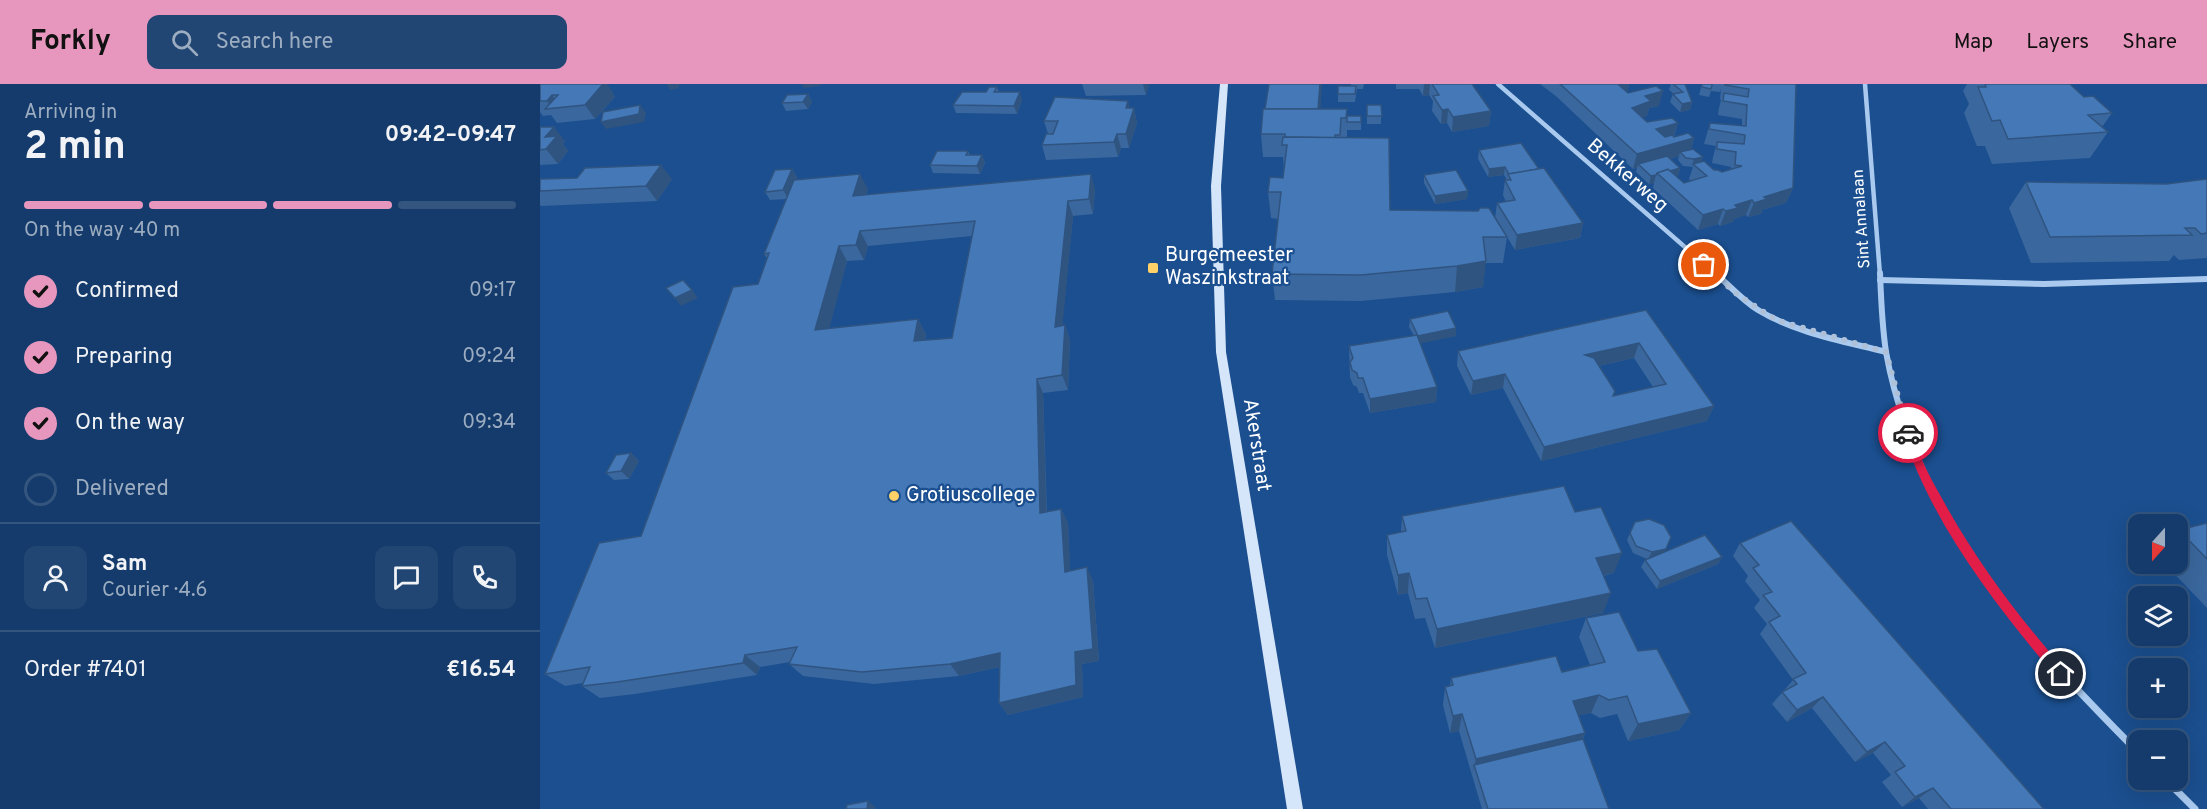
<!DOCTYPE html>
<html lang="en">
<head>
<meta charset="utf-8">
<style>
  :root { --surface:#143b6b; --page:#214673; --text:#f1f3f6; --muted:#9dadc1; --line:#33557e; --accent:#e797bd }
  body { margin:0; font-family:Overpass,sans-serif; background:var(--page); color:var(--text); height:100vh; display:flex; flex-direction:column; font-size:22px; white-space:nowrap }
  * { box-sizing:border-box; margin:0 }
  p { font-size:20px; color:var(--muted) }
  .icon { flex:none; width:33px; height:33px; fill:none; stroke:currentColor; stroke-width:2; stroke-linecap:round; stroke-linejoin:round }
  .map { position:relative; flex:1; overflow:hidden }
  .drawer { display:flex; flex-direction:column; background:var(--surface); width:540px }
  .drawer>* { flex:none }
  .needle { width:39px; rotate:201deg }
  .controls { position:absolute; left:1588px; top:430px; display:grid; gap:12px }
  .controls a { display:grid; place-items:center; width:60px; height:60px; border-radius:12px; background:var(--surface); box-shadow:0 6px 24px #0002,0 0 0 2px var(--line); font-size:30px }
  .pin { position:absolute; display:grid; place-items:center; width:51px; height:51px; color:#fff; margin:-26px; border:3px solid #fff; border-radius:50%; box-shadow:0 2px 6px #0007 }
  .courier { position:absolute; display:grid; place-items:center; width:60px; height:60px; margin:-30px; border:4px solid #e11d48; border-radius:50%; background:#fff; color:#222; box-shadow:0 2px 8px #0007 }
  .summary em { font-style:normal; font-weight:700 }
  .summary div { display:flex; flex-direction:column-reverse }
  .summary { display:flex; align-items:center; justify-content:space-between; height:102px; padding:0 24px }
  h1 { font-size:39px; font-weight:700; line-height:45px }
  .bar { display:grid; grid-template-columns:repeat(4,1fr); gap:9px 6px; align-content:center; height:72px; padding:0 24px }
  .bar i { height:8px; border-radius:4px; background:var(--line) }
  .bar .selected { background:var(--accent) }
  .bar p { grid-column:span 4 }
  .line { display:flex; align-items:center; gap:15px; padding:0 24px; border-top:2px solid var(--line) }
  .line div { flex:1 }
  .round { display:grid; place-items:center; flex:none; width:63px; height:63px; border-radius:12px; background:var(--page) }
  ol { padding:0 24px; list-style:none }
  li { display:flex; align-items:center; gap:18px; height:66px }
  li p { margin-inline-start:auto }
  li .icon { padding:6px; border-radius:50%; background:var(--accent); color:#111; stroke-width:4 }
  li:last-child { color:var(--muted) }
  li i { width:33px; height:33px; border:3px solid var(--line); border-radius:50% }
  header { display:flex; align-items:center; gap:36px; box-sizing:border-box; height:84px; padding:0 30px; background:var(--accent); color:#111 }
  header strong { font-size:28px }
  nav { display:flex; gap:33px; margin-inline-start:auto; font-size:21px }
  .search { width:420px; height:54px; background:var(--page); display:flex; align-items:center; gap:15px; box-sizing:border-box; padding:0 21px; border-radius:12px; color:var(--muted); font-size:22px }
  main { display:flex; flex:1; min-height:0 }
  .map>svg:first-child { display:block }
</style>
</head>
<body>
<header>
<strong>Forkly</strong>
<div class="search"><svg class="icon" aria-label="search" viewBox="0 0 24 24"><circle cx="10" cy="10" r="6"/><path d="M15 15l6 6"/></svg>Search here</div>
<nav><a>Map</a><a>Layers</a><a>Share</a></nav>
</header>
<main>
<section class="drawer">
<div class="summary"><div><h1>2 min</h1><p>Arriving in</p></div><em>09:42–09:47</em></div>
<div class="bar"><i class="selected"></i><i class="selected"></i><i class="selected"></i><i></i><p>On the way · 40 m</p></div>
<ol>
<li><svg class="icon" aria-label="check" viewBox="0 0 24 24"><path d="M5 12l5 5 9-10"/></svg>Confirmed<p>09:17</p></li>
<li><svg class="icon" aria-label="check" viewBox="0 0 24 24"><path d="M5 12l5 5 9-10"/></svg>Preparing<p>09:24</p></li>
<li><svg class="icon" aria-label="check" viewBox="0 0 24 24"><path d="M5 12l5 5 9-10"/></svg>On the way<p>09:34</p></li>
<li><i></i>Delivered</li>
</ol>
<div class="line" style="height:108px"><a class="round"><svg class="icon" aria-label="person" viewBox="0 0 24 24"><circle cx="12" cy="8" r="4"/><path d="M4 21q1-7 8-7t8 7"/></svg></a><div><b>Sam</b><p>Courier · 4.6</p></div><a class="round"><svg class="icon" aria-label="chat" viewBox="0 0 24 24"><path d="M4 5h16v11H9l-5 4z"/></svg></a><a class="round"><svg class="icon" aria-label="phone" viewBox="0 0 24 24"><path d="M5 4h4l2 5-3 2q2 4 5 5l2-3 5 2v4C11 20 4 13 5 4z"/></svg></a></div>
<div class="line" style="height:78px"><div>Order #7401</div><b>€16.54</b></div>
</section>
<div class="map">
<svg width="1667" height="725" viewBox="0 0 1667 725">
  <rect width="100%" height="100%" fill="#1b4f8f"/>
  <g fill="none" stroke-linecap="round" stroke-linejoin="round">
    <g stroke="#a9c9ee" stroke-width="4.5">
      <polyline points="958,0 1177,191"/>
      <polyline points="1325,0 1340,191"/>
    </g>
    <g stroke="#a9c9ee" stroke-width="6">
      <path d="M 1175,189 C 1189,201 1202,216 1218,226 C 1256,249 1303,257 1346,268"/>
      <path d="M 1340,189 C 1341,215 1342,242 1346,268 C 1356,325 1377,377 1403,429"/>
      <polyline points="1340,196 1504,200 1667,195"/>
    </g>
    <g stroke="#a9c9ee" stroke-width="7">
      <path d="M 1403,427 C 1450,519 1527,596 1599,669"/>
      <polyline points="1626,696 1655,725"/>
    </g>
    <polygon fill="#d6e6fa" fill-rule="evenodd" points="680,0 688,0 681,102 686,268 763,725 747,725 676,268 671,102"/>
  </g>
  <g fill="#3a679d" fill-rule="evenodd">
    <polygon points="0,0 73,8 72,9 75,13 55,35 17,39 11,31 3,32 0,28"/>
    <polygon points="542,0 609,0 606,11 546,12"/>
    <polygon points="811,0 824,0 823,5 817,5 815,18 798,18 798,10 811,2"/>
    <polygon points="856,0 932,0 951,27 949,42 912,48 907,39 901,40 892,27 893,17 889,11 883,12 879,5 856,5"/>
    <path d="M 1000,0 L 1089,0 L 1087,8 L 1119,22 L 1109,24 L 1107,32 L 1102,33 L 1107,38 L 1138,39 L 1134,53 L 1154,54 L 1151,65 L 1161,78 L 1174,86 L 1182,88 L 1191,86 L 1191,83 L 1172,79 L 1173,73 L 1176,62 L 1164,60 L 1170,39 L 1202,42 L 1202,35 L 1178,31 L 1179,24 L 1181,16 L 1180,15 L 1181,5 L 1180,8 L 1171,7 L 1169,13 L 1159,11 L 1162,0 L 1256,0 L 1253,104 L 1246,119 L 1222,126 L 1221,130 L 1208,133 L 1206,131 L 1194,135 L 1193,138 L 1180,142 L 1178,140 L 1158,146 L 1113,104 L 1114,99 L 1109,100 L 1096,88 L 1097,84 L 1093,85 L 1017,13 ZM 1139,72 L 1138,76 L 1143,82 L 1153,83 L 1149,95 L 1151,97 L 1144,99 L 1136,92 L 1138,92 L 1140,84 L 1130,75 Z"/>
    <polygon points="1131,0 1145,0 1152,18 1150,26 1140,28 1130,18 1133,10 1134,10 1129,6"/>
    <polygon points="1427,0 1530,0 1544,13 1572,29 1562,43 1568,48 1550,74 1452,80 1445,62 1437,62 1436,60 1424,29 1429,20 1423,7"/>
    <polygon points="457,3 459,8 482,16 477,30 416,29 413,21"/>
    <polygon points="268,10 272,18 268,25 246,27 242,19"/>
    <rect x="827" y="21" width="14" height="19"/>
    <polygon points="590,24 594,24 597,39 589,64 581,64 578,73 506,76 502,61 508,50 504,37"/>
    <polygon points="725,25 780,25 807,32 821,32 821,46 807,46 807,54 850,126 955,134 957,119 966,118 963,111 965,96 967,96 964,91 948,93 938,75 939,66 999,85 1043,139 1040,154 975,166 967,153 963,179 945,179 943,203 915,208 821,217 735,216 732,190 738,135 731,134 728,108 743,94 744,85 743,73 723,73 721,50"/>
    <polygon points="0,43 25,57 23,60 28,67 18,80 0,81"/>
    <polygon points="428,67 430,71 442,71 445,79 440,90 393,89 390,81"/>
    <path d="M 252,85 L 257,93 L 256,96 L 328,105 L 326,111 L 555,105 L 553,130 L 533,132 L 522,242 L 525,241 L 530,256 L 528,306 L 503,309 L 507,428 L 521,425 L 528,439 L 530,486 L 553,496 L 559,577 L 542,580 L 543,613 L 468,631 L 459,619 L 460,583 L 419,592 L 334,600 L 263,592 L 249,580 L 250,578 L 220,583 L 217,591 L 95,610 L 60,614 L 42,602 L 43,599 L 25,602 L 5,590 L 101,452 L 218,200 L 227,174 L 224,170 L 247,115 L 230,116 L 225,108 ZM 432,152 L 412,254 L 385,256 L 386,250 L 378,235 L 289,244 L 307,177 L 324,176 L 328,162 Z"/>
    <polygon points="884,91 928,107 927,115 895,120 884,99"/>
    <polygon points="132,95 117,117 1,122 0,121 0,107"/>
    <polygon points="1667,95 1667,174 1639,176 1634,171 1629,177 1491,179 1469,124 1486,98 1626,100"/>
    <path d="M 1106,226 L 1174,322 L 1167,337 L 1001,377 L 963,304 L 931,311 L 917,282 L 918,267 ZM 1094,274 L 1113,303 L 1073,312 L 1059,282 Z"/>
    <polygon points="870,235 916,252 880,259 897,303 896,318 830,329 823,309 819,309 817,303 813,301 810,293 809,262 874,252 869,243"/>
    <polygon points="91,369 99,377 89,395 74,396 66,389"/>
    <polygon points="1035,428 1074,489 1064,492 1063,529 895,564 885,534 875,535 868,509 858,511 847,471 847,451 861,448 862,432"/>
    <polygon points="1095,438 1125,467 1182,473 1178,480 1117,505 1101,483 1105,476 1107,475 1093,469 1087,456"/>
    <polygon points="1667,439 1667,524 1625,480 1638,480 1638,447"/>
    <polygon points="1200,459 1504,725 1388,725 1379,714 1362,723 1342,698 1351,691 1333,669 1315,678 1272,624 1247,638 1232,620 1253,596 1220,550 1227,540 1214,524 1220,516 1205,497 1208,492 1193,472"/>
    <polygon points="1046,534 1098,567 1151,629 1139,646 1088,657 1077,630 1060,634 1051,629 1039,631 1045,649 1043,655 1069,725 942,725 919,647 910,649 903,621 905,603 910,602 911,594 1022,588 1050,581 1039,553"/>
  </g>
  <g fill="#305480">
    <polygon points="62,0 67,0 73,8 72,9 75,13 55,35 45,21"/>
    <polygon points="127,0 140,0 138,5 130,6"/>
    <polygon points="262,0 280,0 280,2 264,4"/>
    <polygon points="603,0 609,0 606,11"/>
    <polygon points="780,0 782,0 779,48 778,33"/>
    <polygon points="884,0 890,0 889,11 883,12"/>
    <polygon points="1082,0 1089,0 1086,13 1079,1"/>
    <polygon points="1123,7 1119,22 1109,24 1107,32 1088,39 1092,24 1105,12"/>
    <polygon points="480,8 482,16 477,30 474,22"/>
    <polygon points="268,10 272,18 268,25 263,18"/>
    <polygon points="12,11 21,23 12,24 7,17"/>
    <polygon points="588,17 592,31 594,24 597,39 589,64 586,50 586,24"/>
    <polygon points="1152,18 1150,26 1140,28 1142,20"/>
    <polygon points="100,21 106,29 104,38 66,45 61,38"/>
    <polygon points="908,25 907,39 901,40 902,26"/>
    <polygon points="951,27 949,42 912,48 913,33"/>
    <polygon points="1138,39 1133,54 1112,60 1116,45"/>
    <polygon points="14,43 25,57 23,60 28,67 18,80 6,65 5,53"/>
    <polygon points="577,50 581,64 578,73 574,58"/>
    <polygon points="1154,54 1150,69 1140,68 1139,72 1101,83 1098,80 1097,84 1093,85 1097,70"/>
    <polygon points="442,71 445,79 440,90 437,82"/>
    <polygon points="1163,73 1160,81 1153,80 1152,83 1154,75"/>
    <polygon points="121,81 132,95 117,117 106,102"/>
    <polygon points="965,83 964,91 948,93 949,85"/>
    <polygon points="1140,84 1138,92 1124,96 1118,90"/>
    <polygon points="252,85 257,93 248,114 243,106"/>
    <polygon points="320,90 328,105 320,127 313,112"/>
    <polygon points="551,90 555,105 553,130 549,115"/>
    <polygon points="1116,91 1114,99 1109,100 1111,92"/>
    <polygon points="1253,104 1246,119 1222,126 1221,130 1208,133 1214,119 1224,113"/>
    <polygon points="928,107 927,115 895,120 895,112"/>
    <polygon points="1212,116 1206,131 1194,135 1193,138 1180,142 1186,127 1195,121"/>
    <polygon points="528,117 533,132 521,258 515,243"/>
    <polygon points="1183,125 1178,140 1158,146 1163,131"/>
    <polygon points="1043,139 1040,154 975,166 977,151"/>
    <polygon points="320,147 328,162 324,176 316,161"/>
    <polygon points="299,162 307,177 285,261 275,246"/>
    <polygon points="946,177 943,203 915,208 917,182"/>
    <polygon points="152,206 158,214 141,222 135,214"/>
    <polygon points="378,235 386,250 382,272 374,257"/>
    <polygon points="525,241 530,256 528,306 522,291"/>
    <polygon points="916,244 916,252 878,260 878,252"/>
    <polygon points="1099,259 1094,274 1041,286 1045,271"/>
    <polygon points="965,290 963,304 931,311 933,297"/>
    <polygon points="497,295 503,309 507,443 500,429"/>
    <polygon points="897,303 896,318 830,329 830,315"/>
    <polygon points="1174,322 1167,337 1001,377 1004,363"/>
    <polygon points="91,369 99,377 89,395 81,387"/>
    <polygon points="521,425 528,439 531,501 525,488"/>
    <polygon points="1126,465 1123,472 1108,475 1112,468"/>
    <polygon points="1082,469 1074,489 1049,495 1056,474"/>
    <polygon points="1182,473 1178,480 1117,505 1120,497"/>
    <polygon points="547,483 553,496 559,577 542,580 543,613 468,631 459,619 535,568"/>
    <polygon points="869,489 868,509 858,511 858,491"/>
    <polygon points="1071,509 1063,529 895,564 897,545"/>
    <polygon points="460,569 468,581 419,592 410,580"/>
    <polygon points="205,571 220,583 217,591 203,579"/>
    <polygon points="1059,611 1051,629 1026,634 1033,617"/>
    <polygon points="1283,613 1272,624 1247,638 1257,626"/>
    <polygon points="1151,629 1139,646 1088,657 1098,640"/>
    <polygon points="922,630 919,647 910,649 913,632"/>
    <polygon points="1045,649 1038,666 934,681 932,691 936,675"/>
    <polygon points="1345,658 1333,669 1315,678 1327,668"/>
    <polygon points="1393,704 1379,714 1362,723 1375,713"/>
    <polygon points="328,717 335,723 335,725 327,725"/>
  </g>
  <g fill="#4478b7" stroke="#305480" stroke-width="1.5" fill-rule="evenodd">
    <polygon points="0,0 63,0 45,21 5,25 18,11 12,11 7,17 0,17"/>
    <polygon points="729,0 780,0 778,25 725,25"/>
    <polygon points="892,0 932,0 951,27 913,33 908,25 902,26 893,12 899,11"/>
    <polygon points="1020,0 1082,0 1079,1 1088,9 1116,2 1123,7 1105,12 1111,17 1092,24 1107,38 1132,34 1138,39 1116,45 1125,53 1132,51 1134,53 1148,49 1154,54 1097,70"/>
    <polygon points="1133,0 1145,0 1152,18 1142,20 1133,10 1143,8"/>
    <polygon points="1162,0 1172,0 1171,5 1162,3"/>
    <polygon points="1185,0 1256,0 1253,104 1224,113 1227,115 1214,119 1212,116 1195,121 1198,124 1186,127 1183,125 1163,131 1117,89 1128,85 1144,99 1167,92 1153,80 1164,77 1174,86 1178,86 1182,88 1202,82 1195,81 1196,68 1177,65 1177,58 1204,60 1205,51 1169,45 1170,39 1206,42 1207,21 1183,17 1184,9 1208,13 1209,5 1185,1"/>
    <polygon points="1445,0 1530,0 1544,13 1553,12 1572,29 1548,31 1568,48 1468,55 1460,36 1452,37 1451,35 1438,3 1446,3"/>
    <polygon points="798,2 816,2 815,10 798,10"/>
    <polygon points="449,3 457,3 454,8 480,8 474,22 413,21 422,8 446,8"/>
    <polygon points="268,10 263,18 242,19 247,11"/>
    <polygon points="515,13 588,17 586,24 594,24 586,50 577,50 574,58 502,61 506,50 513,50 518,37 504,37"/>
    <polygon points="100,21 99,30 61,38 63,28"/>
    <polygon points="827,21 841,21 842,32 827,32"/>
    <polygon points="723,25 807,25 806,34 801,34 800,51 795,51 795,54 745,53 745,50 721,50"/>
    <rect x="807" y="32" width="14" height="6"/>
    <polygon points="0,43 14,43 5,53 17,52 6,65 0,66"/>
    <polygon points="743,53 849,54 850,126 938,127 940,124 949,124 967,153 943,153 946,177 917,182 821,191 732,190 741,108 728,108 730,93 743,94 747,61 742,61"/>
    <polygon points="981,59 999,85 969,90 965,83 949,85 939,66"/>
    <polygon points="1153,65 1163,73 1154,75 1146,74 1140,68"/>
    <polygon points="397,67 428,67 426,71 442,71 437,82 390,81"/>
    <polygon points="1127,72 1140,84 1130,87 1128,85 1117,89 1116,91 1111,92 1098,80"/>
    <polygon points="121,81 106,102 0,107 0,95 37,94 45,84"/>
    <polygon points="1004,84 1043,139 977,151 957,119 975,116 965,96 971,96 968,90"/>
    <polygon points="252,85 243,106 225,108 235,86"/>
    <polygon points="916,86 928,107 895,112 884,91"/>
    <path d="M 320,90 L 313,112 L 551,90 L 549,115 L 528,117 L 515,243 L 525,241 L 522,291 L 497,295 L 500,429 L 521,425 L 525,488 L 547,483 L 553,565 L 535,568 L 536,601 L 459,619 L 460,569 L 410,580 L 322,588 L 249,580 L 257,563 L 205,571 L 203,579 L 77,598 L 42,602 L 50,583 L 5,590 L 59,459 L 101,452 L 193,203 L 218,200 L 229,169 L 224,170 L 254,96 ZM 435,137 L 412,254 L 374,257 L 378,235 L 275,246 L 299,162 L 316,161 L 320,147 Z"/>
    <polygon points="1667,95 1667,149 1661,150 1655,144 1645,144 1652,151 1510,153 1486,98 1626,100"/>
    <polygon points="143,196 152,206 135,214 126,204"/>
    <path d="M 1106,226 L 1174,322 L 1004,363 L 965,290 L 933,297 L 918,267 ZM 1099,259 L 1126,300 L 1073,312 L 1075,307 L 1054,274 L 1045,271 Z"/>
    <polygon points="908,227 916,244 878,252 870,235"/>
    <polygon points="877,251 897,303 830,315 823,294 818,294 817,289 812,286 810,278 813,274 809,262"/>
    <polygon points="91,369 81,387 66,389 76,371"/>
    <polygon points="1024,402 1035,428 1061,423 1082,469 1056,474 1071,509 897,545 887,514 876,515 869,489 858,491 847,451 866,447 862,432"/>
    <polygon points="1109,435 1124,441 1131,453 1126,465 1112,468 1096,462 1090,449 1095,438"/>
    <polygon points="1251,437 1504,725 1411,725 1393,704 1375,713 1355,688 1365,682 1345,658 1327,668 1283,613 1257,626 1242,608 1257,600 1253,595 1266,589 1229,538 1240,532 1223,511 1232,508 1213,484 1219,481 1200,459"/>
    <polygon points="1667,439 1667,475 1639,446"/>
    <polygon points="1165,451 1182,473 1120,497 1105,476"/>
    <polygon points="1079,528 1098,567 1117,565 1151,629 1098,640 1087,612 1069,616 1059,611 1033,617 1045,649 936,675 922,630 913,632 905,603 913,601 911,594 1016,572 1022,588 1065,578 1046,534"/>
    <polygon points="1043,655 1069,725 948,725 934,681"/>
    <polygon points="328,717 327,725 306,725 307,721"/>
  </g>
  <path fill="#e11d48" d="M 1368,345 C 1375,349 1375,358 1378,365 C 1384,383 1395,402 1404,418 C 1438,480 1479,533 1525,586 L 1525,594 L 1517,594 C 1457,523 1391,439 1363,349 Z"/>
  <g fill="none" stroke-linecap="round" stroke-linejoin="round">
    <polyline stroke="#afc1d8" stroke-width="6" stroke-dasharray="0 10.8" points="1164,181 1198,211 1236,236 1346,268 1368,349"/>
  </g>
  <g fill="#ffd166" stroke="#1b4f8f" stroke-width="2">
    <rect x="607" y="178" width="12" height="12" rx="3"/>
    <circle cx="354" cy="412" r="6"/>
  </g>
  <g text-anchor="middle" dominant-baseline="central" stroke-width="4.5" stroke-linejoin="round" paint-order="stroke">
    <g font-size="16" fill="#fff" stroke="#1b4f8f">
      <text transform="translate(1322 135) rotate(-94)">Sint Annalaan</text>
    </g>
    <g font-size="20" fill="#fff" stroke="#1b4f8f">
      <text transform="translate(1087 92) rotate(41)">Bekkerweg</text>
      <text transform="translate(716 361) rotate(81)">Akerstraat</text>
    </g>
    <g font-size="20" fill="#fff" stroke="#1b4f8f" text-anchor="start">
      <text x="625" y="172">Burgemeester<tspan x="625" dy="23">Waszinkstraat</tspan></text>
      <text x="366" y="412">Grotiuscollege</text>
    </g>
  </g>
</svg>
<div class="controls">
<a><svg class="needle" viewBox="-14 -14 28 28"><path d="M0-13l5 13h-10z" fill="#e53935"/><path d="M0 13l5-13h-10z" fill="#9dadc1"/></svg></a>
<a><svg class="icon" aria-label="layers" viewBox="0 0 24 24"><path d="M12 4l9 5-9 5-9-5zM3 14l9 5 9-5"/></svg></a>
<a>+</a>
<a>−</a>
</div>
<div class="pin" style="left:1164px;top:181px;background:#ea580c"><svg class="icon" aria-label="bag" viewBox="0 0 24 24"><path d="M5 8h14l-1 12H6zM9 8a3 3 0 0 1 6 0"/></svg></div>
<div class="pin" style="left:1521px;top:590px;background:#1f2937"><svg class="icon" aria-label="home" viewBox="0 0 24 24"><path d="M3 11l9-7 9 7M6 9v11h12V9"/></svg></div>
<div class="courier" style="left:1368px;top:349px"><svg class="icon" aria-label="car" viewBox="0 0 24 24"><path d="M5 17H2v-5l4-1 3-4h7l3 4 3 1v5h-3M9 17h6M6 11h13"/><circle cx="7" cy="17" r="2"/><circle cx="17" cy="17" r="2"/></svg></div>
</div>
</main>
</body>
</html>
